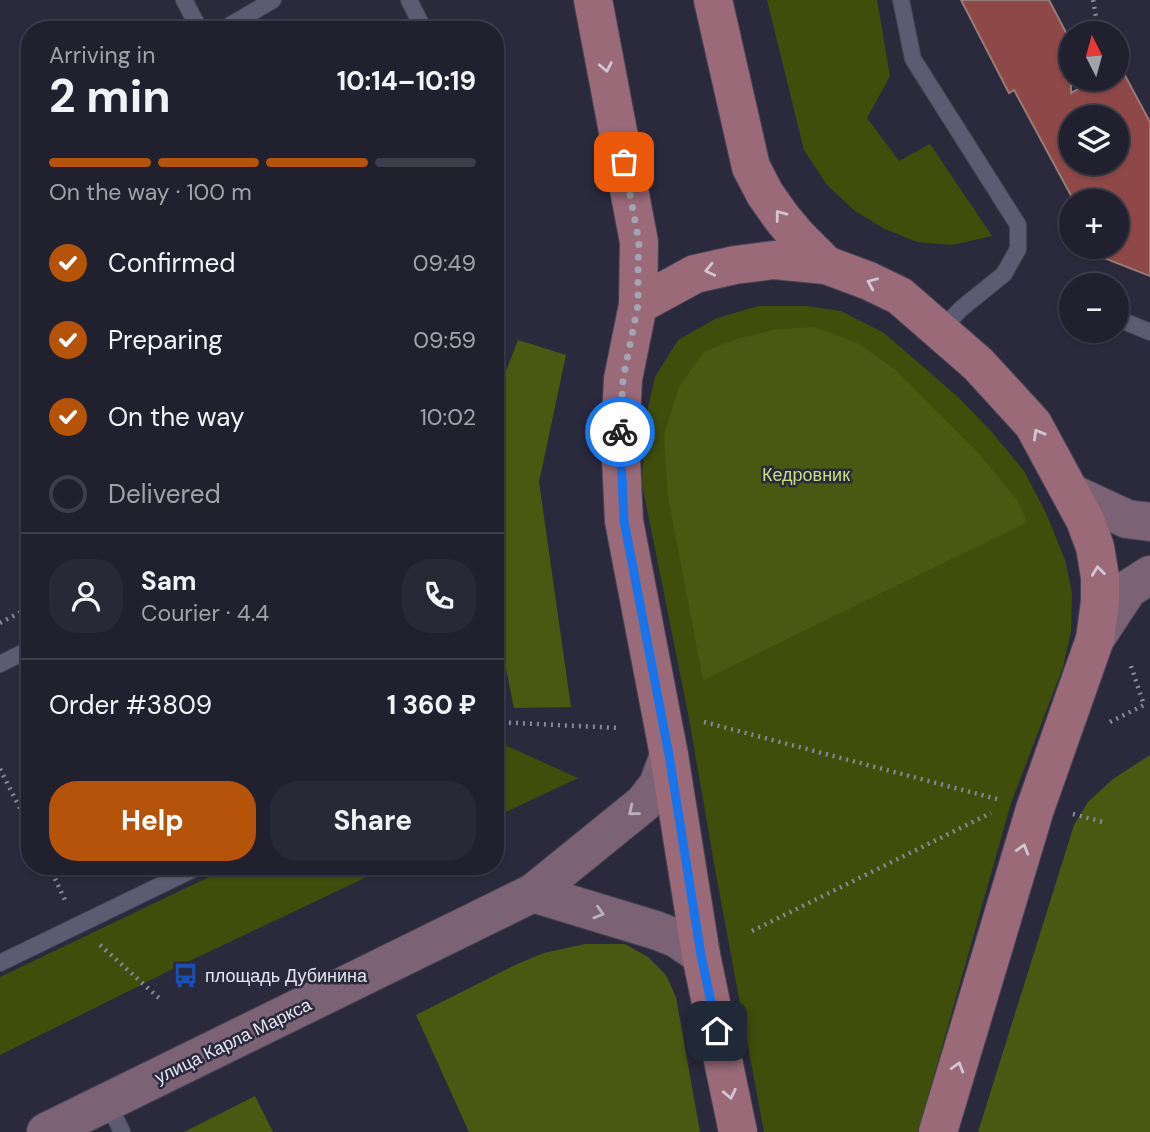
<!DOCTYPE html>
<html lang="en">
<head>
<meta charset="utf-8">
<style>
  :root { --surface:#20202e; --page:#282836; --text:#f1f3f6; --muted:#a2a3aa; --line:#3d3e4a; --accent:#b45309 }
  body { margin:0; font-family:"DM Sans",sans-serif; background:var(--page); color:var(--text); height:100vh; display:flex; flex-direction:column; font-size:26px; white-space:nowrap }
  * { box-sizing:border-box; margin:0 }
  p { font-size:23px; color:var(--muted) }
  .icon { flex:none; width:38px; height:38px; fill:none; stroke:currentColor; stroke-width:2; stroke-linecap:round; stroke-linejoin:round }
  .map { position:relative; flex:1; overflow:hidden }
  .details { position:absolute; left:21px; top:21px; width:483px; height:854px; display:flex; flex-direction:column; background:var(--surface); border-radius:28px; box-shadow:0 2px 5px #0004,0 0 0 2px var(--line) }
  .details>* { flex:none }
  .needle { width:46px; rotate:354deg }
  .buttons { position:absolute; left:1059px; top:21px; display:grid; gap:14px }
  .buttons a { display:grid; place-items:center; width:70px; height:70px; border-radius:50%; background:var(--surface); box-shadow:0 2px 5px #0004,0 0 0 2px var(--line); font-size:35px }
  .pin { position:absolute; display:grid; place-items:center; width:60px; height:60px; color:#fff; margin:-30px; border-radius:14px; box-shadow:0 4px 10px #0006 }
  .courier { position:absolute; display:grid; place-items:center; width:70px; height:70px; margin:-35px; border:5px solid #1a73e8; border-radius:50%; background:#fff; color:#222; box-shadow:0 2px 9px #0007 }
  .summary em { font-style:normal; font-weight:700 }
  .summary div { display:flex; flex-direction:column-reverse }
  .summary { display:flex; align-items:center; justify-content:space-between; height:119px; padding:0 28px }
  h1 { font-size:46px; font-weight:700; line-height:52px }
  .bar { display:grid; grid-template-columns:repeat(4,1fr); gap:10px 7px; align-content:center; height:84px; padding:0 28px }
  .bar i { height:9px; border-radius:5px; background:var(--line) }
  .bar .current { background:var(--accent) }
  .bar p { grid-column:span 4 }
  .line { display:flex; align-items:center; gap:18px; padding:0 28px; border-top:2px solid var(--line) }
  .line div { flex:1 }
  .round { display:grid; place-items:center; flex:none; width:74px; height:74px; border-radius:28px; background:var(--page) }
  ol { padding:0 28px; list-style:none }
  li { display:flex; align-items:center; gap:21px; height:77px }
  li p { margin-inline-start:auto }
  li .icon { padding:7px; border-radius:50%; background:var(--accent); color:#fff; stroke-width:4 }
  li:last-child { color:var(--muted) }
  li i { width:38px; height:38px; border:4px solid var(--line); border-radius:50% }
  .button { display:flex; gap:14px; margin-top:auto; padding:14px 28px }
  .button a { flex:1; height:80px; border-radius:28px; background:var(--accent); color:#fff; font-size:28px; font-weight:700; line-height:80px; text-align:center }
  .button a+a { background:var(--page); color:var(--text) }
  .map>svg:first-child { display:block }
</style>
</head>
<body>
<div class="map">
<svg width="1150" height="1132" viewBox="0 0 1150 1132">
  <rect width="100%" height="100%" fill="#2b2a3d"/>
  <g fill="#404e0c">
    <polygon points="767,0 877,0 890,76 867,118 899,161 930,144 992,236 952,245 917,242 883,228 854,210 827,185 804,150"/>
    <polygon points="759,306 807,306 841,311 884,333 958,397 990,430 1024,471 1046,513 1065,560 1072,593 1071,631 1063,667 1011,803 918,1132 764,1132 715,869 689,718 642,484 644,425 655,377 678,340 717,318"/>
    <polygon points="495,741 496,741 578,778 495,817"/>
    <polygon points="232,866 390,866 183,964 0,1055 0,977"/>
  </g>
  <g fill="#4a5912">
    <polygon points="815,327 859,344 897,371 978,453 1017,500 1027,522 703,680 668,496 664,435 679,387 704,352 737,339 773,330"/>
    <polygon points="518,340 566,355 539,482 571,707 514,708 495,615 495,399"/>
    <polygon points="1150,755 1150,1132 978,1132 1074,825 1088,802 1113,779"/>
    <polygon points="585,944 625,944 648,957 666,975 676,997 700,1132 469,1132 416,1015 517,964 544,953"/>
    <polygon points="255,1096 273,1132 184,1132"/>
  </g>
  <path fill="#8d4847" stroke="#977b79" stroke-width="2" fill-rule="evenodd" d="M 961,0 L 1049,0 L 1071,42 L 1071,93 L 1097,79 L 1116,79 L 1116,68 L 1120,66 L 1150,122 L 1150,276 L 1104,258 L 1098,247 L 1116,247 L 1116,201 L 1074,201 L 1014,90 L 1009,93 ZM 1071,117 L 1116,117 L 1116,163 L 1071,163 Z"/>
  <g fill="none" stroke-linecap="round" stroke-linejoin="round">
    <defs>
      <g id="lane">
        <polyline points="184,0 200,30"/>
        <polyline points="409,0 424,30"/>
        <polyline points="901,0 913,59 1018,225 1018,249 1004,274 962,308 940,330"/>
        <polyline points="222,30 273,0"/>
        <polyline points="1116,318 1150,332"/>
        <polyline points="0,664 30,649"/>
        <polyline points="0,963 200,866"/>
        <polyline points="108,1103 122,1132"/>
      </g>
      <g id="secondary">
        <polyline points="1071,493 1127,519 1150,522"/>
        <polyline points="1095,639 1128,589 1150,575"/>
        <polyline points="533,893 655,930 676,938 701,955"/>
        <polyline points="46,1132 533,893 644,803 658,785 669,755"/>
      </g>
      <g id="primary">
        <polyline points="593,0 639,242 638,305 623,379 620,438 624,521 669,755 701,955 738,1132"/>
        <polyline points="713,0 751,167 765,194 782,218 797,236 826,265"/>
        <polyline points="638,305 695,274 735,265 774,260 826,265 869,281 900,296 978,364 1033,424 1085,520 1095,547 1100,577 1100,602 1095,639 1035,809 938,1132"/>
      </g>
    </defs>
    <use href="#lane" stroke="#464555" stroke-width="18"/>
    <use href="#secondary" stroke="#464555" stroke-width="40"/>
    <use href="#primary" stroke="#464555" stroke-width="40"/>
    <g stroke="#898898" stroke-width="4.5" stroke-dasharray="2 5" stroke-linecap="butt">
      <polyline points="1093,0 1099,33"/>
      <polyline points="0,623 30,607"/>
      <polyline points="495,722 619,728"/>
      <polyline points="704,722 997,799"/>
      <polyline points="1110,722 1144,705 1130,663"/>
      <polyline points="0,769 30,828"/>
      <polyline points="1073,814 1103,822"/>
      <polyline points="49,866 65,900"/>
      <polyline points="752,931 991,813"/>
      <polyline points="100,945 160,999"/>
    </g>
    <use href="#lane" stroke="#5c5b71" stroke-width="16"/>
    <use href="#secondary" stroke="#7b6275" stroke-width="38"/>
    <use href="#primary" stroke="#9a6a79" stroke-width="38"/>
  </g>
  <defs><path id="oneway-chevron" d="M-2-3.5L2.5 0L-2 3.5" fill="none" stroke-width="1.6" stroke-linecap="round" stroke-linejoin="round" transform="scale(1.75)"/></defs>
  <g stroke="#d2c6d4">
    <use href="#oneway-chevron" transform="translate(606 67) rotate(79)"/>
    <use href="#oneway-chevron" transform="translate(780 215) rotate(-127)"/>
    <use href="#oneway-chevron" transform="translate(710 270) rotate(167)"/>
    <use href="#oneway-chevron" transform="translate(872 283) rotate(-157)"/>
    <use href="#oneway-chevron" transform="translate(1038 434) rotate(-119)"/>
    <use href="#oneway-chevron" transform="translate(1098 571) rotate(-97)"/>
    <use href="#oneway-chevron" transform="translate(1023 849) rotate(-73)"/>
    <use href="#oneway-chevron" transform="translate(958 1067) rotate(-73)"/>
    <use href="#oneway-chevron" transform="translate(730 1094) rotate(78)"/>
  </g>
  <g stroke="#bbb1c0">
    <use href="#oneway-chevron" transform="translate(633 811) rotate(141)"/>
    <use href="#oneway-chevron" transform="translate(599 913) rotate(17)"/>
  </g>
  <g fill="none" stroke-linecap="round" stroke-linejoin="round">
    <polyline stroke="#a4a4b3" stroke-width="7" stroke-dasharray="0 12.6" points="620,432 623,379 638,305 638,263 639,242 624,162"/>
    <polyline stroke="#1a73e8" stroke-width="9" points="620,432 624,521 669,755 701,955 717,1031"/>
  </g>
  <defs>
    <symbol id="bus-bare" viewBox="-9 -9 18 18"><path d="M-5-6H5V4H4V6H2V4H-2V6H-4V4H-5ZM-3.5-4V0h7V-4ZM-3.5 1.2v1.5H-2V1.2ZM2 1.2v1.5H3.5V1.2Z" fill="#1a4fb4" stroke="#2b2a3d" stroke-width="2.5" paint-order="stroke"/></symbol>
  </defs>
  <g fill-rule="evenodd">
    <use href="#bus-bare" x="168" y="958" width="35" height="35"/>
  </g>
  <g text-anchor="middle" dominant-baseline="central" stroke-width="5" stroke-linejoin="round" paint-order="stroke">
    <g font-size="18" fill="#c6df80" stroke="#2b2a3d">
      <text x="806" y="475">Кедровник</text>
    </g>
    <g font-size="18" fill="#e5e5f2" stroke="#2b2a3d" text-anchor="start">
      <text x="205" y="976">площадь Дубинина</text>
    </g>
    <g font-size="18" fill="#e5e5f2" stroke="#2b2a3d">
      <text transform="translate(233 1041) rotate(-26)">улица Карла Маркса</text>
    </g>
  </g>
</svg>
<div class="buttons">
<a><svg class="needle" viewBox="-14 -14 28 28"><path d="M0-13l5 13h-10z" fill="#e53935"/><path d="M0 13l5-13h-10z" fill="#a2a3aa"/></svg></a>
<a><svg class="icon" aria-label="layers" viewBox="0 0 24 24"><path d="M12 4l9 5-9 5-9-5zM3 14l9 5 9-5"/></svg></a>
<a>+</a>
<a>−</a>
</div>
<div class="pin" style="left:624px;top:162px;background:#ea580c"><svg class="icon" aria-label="bag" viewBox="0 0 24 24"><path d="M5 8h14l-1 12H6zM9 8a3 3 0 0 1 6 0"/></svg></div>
<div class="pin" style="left:717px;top:1031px;background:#1f2937"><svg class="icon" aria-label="home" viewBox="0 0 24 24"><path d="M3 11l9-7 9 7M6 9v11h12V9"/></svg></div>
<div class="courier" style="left:620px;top:432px"><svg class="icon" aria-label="bike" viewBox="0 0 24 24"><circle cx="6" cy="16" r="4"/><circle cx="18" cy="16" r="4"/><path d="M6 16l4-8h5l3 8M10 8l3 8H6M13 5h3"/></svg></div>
<section class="details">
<div class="summary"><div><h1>2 min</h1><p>Arriving in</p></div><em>10:14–10:19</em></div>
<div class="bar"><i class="current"></i><i class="current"></i><i class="current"></i><i></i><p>On the way · 100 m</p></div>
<ol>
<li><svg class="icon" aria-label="check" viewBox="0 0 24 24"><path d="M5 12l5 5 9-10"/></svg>Confirmed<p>09:49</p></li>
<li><svg class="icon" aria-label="check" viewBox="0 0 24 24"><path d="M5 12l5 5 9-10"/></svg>Preparing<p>09:59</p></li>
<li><svg class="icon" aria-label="check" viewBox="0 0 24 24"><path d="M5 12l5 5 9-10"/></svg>On the way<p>10:02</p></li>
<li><i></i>Delivered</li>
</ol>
<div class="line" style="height:126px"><a class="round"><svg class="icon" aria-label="person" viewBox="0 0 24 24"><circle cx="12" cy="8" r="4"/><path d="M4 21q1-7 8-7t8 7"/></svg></a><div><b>Sam</b><p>Courier · 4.4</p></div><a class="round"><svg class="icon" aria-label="phone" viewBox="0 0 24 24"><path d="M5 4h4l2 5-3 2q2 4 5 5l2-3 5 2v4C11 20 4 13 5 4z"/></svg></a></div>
<div class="line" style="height:91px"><div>Order #3809</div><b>1 360 ₽</b></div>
<div class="button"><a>Help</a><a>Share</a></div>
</section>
</div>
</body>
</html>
